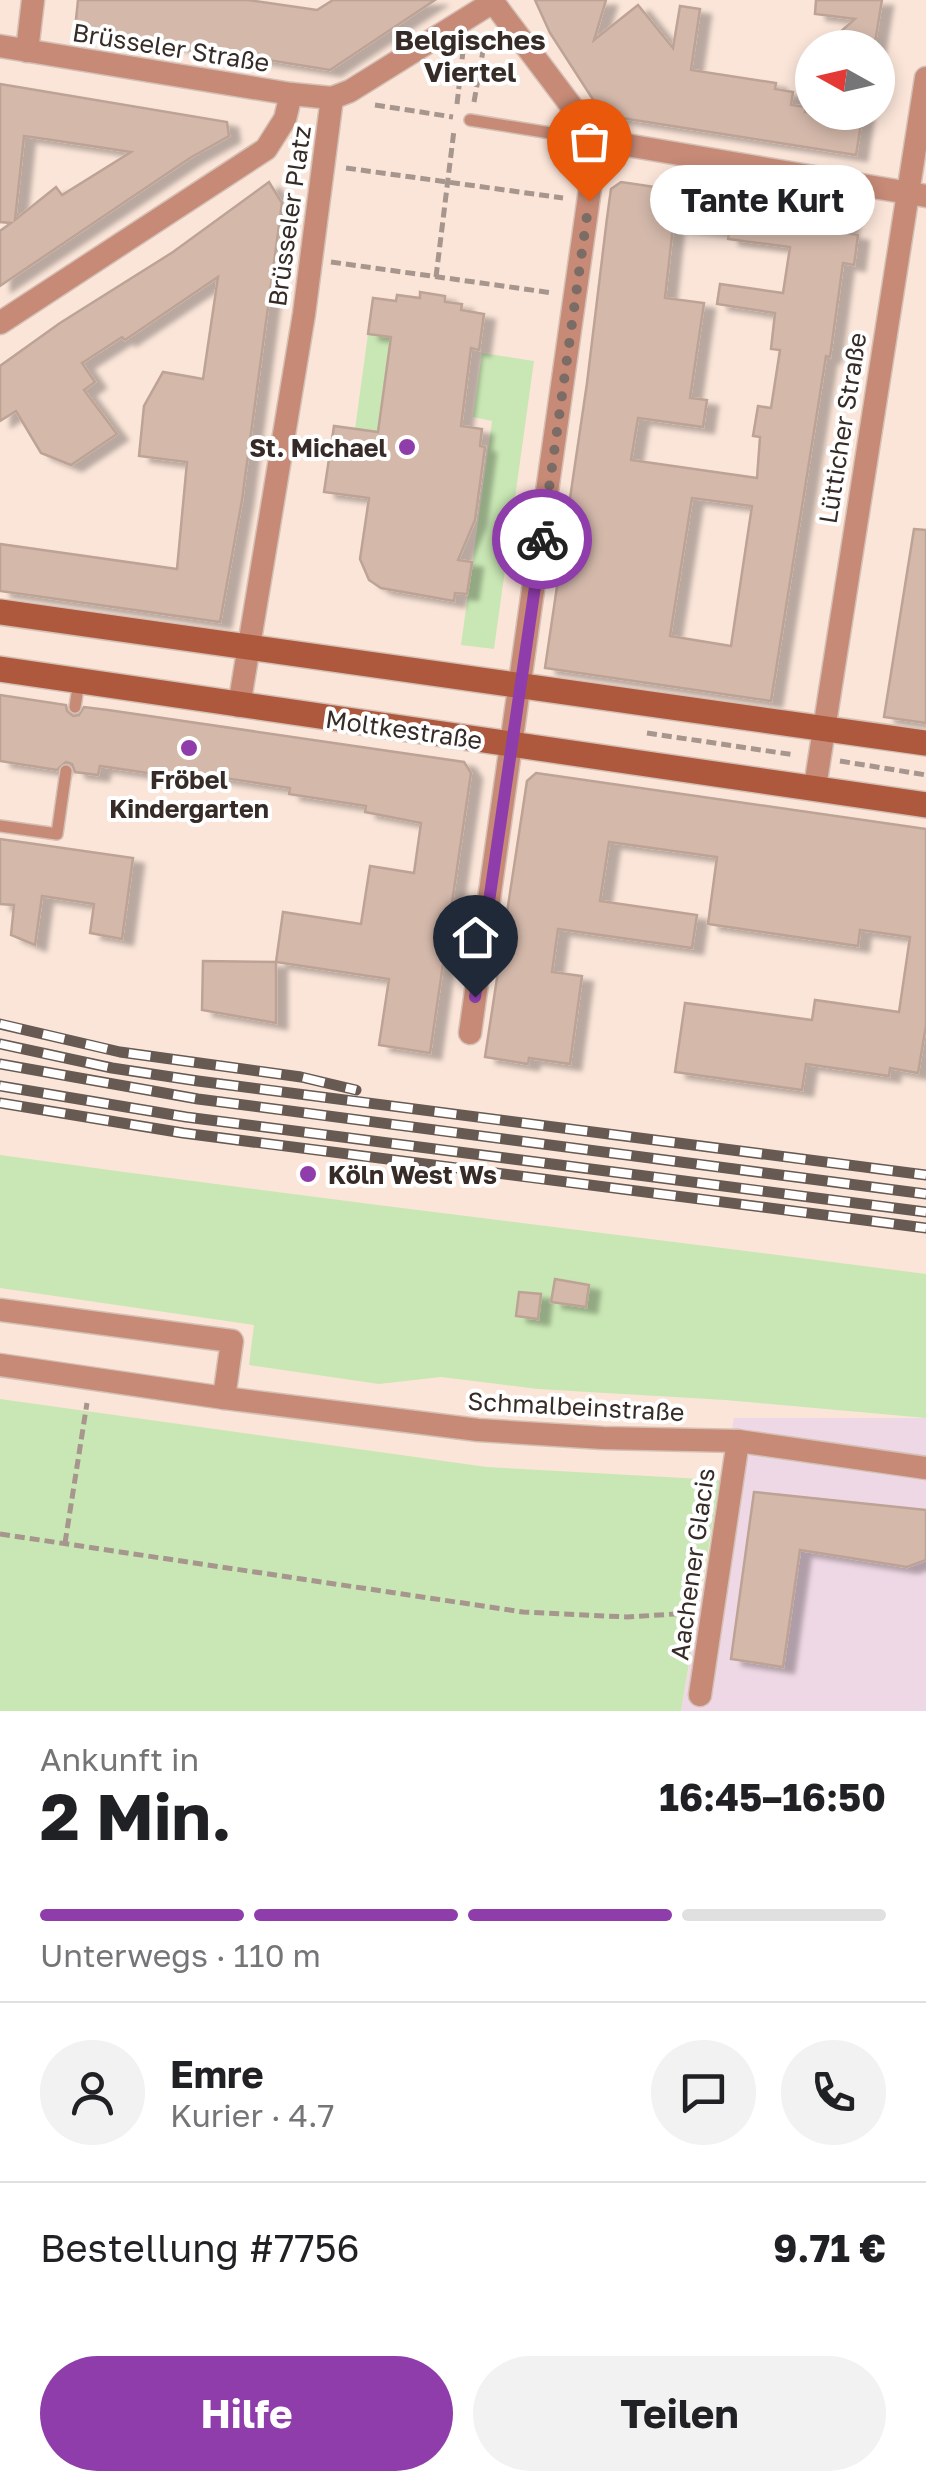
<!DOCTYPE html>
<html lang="de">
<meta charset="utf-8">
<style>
:root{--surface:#fff;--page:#f2f2f2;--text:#202124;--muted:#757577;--line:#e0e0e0;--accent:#8f3dab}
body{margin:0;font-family:"Golos Text",sans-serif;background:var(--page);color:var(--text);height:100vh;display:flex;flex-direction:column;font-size:38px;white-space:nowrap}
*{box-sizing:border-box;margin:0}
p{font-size:32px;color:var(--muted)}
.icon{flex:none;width:55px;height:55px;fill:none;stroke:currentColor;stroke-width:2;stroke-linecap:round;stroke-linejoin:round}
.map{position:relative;height:1711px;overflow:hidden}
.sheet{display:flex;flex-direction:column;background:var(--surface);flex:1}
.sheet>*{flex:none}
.needle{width:65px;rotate:278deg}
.buttons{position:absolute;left:795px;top:30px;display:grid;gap:20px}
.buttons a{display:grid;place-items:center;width:100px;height:100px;border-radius:50%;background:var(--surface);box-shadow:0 5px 15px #0003;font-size:50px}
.pin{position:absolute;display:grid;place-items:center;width:85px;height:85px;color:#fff;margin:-102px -42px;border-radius:50% 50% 50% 0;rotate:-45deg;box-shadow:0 0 10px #0007}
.pin .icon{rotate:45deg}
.courier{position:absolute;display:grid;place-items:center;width:100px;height:100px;margin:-50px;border:8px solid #8f3dab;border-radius:50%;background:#fff;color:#222;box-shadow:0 2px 12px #0007}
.bubble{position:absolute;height:70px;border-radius:35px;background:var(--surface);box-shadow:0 5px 15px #0003;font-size:32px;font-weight:700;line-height:70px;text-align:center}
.headline em{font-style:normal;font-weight:700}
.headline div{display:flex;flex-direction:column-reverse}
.headline{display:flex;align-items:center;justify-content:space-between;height:170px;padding:0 40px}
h1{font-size:65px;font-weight:700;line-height:75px}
.bar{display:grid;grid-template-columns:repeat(4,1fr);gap:15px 10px;align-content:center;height:120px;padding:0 40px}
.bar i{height:12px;border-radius:8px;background:var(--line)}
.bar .selected{background:var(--accent)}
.bar p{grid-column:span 4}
.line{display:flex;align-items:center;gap:25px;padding:0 40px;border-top:2px solid var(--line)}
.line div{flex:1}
.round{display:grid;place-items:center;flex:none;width:105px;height:105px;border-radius:52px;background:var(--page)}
.button{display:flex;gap:20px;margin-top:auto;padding:20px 40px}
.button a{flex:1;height:115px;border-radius:60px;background:var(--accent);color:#fff;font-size:40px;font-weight:700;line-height:115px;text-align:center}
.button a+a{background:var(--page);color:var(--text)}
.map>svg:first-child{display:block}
</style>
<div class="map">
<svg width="926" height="1711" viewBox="0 0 926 1711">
<defs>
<filter id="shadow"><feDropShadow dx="11" dy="6" stdDeviation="2.5" flood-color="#0004"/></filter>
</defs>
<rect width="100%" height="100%" fill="#fbe5d9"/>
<!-- commercial -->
<polygon fill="#efd8e5" points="734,1418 926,1418 926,1711 681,1711"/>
<!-- green -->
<g fill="#c9e7b4">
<polygon points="368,334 391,337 378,432 355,429"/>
<polygon points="482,353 534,361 494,649 461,645 492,421 473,417"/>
<path d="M0,1155C308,1198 617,1234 926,1274V1418L725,1400L538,1389L441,1377L379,1384L249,1365L254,1325L0,1288Z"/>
<polygon points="0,1399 487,1467 720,1480 681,1711 0,1711"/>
</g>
<!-- building -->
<g fill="#d4b9ab" stroke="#bda395" stroke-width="2.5" fill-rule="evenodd" filter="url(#shadow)">
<polygon points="78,0 248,0 317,10 333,0 435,0 330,70 75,29"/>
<polygon points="535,0 606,0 594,40 638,5 673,48 680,6 700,9 691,70 776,83 775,89 793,92 791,105 806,107 805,112 863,112 856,155 603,115 550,33"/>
<polygon points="816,0 882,0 874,48 822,48 855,19 815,14"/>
<path d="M0,84L227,122L229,136L190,158L0,286V231L11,223L0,222ZM24,136L52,140L131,152L62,195L56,187L15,220Z"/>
<polygon points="269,182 282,203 242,500 220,622 0,591 0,544 177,569 187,462 139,456 144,406 163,372 203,379 218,277 125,340 122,337 82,363 95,382 84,390 117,434 71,465 41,453 16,411 0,421 0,366 60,323 173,252"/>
<path d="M621,182L849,216L846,233L858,235L854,265L843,263L830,357L826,356L771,701L545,668L587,383L607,218L611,189ZM673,226L729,232L728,239L790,247L783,293L720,284L717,304L775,313L771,349L780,350L771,408L758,406L753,436L760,437L757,478L631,460L638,418L703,427L707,400L690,398L704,303L665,298ZM692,498L752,506L731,646L670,636Z"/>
<polygon points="420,292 445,296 445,302 462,304 461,310 484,314 479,350 471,348 461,426 482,429 480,446 485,447 475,520 458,560 472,562 467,594 455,593 454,601 381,588 369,580 360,559 369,498 324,492 334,426 378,432 391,337 368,334 373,298 396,301 397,295 420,298"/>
<polygon points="914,529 926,530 926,723 884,717"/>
<polygon points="0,695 66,705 67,711 73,716 79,715 84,707 108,710 464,762 471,773 430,1053 379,1045 389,979 276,962 283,912 361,924 370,866 414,873 421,823 365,812 366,806 289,794 290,788 231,779 203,775 202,781 100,766 98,775 75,772 72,764 66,762 57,770 0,761"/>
<polygon points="536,773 926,829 926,1025 918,1073 890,1068 889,1076 806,1064 802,1090 675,1072 685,1003 812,1020 815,1000 899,1012 910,937 860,930 858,946 708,924 717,857 609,842 600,901 697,915 692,948 558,929 552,972 582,976 570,1064 529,1058 528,1064 485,1057 527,781"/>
<polygon points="0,839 133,858 122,939 90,933 94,904 42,896 35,945 11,935 14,905 0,904"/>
<polygon points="203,961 276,962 276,1023 202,1010"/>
<polygon points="555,1279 589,1285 586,1307 551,1302"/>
<polygon points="519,1292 541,1294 538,1319 516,1316"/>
<polygon points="754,1492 926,1510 926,1560 907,1567 800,1550 783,1667 731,1659"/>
</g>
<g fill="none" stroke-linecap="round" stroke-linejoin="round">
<!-- lane casing -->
<g stroke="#d4c0b5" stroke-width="14">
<g id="lane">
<polyline points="470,120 594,140"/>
<polyline points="75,707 79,681"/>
<polyline points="0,826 57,834 66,771"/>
</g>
</g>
<!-- street casing -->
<g stroke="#d4c0b5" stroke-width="25">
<g id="street">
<polyline points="0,46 291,94 332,98 350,91 493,2"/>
<polyline points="27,51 33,0"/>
<polyline points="597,140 926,196"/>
<polyline points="0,323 266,149 285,119 291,94"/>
<polyline points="239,706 304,314 332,98"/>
<polyline points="815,787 926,78"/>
<polyline points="470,1033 597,140 493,2"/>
<polyline points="0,1310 232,1341 224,1398"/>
<polyline points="0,1365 224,1398 478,1430 603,1438 738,1441 926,1468"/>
<polyline points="700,1695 738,1441"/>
</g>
</g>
<!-- secondary casing -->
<g stroke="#d4c0b5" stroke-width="28">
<g id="secondary">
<polyline points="0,612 926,743"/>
<polyline points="0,669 926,805"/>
</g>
</g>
<!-- path -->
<g stroke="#a7968d" stroke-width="5" stroke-dasharray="10 5" stroke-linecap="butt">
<polyline points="474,102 486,34"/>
<polyline points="457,104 463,51"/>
<polyline points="375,105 453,117"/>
<polyline points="346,168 563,198"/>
<polyline points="331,262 553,293"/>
<polyline points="436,277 454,130"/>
<polyline points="647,733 795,755"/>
<polyline points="840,761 926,775"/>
<polyline points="0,1534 523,1612 627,1617 691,1613"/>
<polyline points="65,1543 87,1403"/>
</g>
<!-- lane -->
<use href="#lane" stroke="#c68a77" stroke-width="11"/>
<!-- street -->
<use href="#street" stroke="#c68a77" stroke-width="22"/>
<!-- secondary -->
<use href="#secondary" stroke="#ae593d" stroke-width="25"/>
<!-- rail casing -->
<g stroke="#675a53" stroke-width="11">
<g id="rail">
<polyline points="0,1024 120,1052 301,1077 356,1090"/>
<polyline points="0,1044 112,1068 198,1081 926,1175"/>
<polyline points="0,1064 198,1099 926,1194"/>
<polyline points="0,1086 186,1117 926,1212"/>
<polyline points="0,1103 183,1133 926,1228"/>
</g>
</g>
<!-- rail -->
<use href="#rail" stroke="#fff" stroke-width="8" stroke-dasharray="22" stroke-linecap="butt"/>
</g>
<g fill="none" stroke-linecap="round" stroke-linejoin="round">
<!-- done -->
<polyline stroke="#7b6c65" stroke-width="10" stroke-dasharray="0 18" points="542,539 589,201"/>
<!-- route -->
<polyline stroke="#8f3dab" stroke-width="12" points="475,997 542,539"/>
</g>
<!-- markers -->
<g fill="#8f3dab" stroke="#fff" stroke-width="4">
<circle cx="407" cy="447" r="10"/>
<circle cx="189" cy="748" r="10"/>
<circle cx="308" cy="1174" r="10"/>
</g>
<g text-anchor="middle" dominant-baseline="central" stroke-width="8" stroke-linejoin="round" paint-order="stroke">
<!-- street labels -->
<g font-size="25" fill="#362b26" stroke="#fff">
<text transform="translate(171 47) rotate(9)">Brüsseler Straße</text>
<text transform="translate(289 216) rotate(-82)">Brüsseler Platz</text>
<text transform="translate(842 428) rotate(-81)">Lütticher Straße</text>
<text transform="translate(404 729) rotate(8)">Moltkestraße</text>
<text transform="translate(576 1406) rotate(3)">Schmalbeinstraße</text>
<text transform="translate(692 1564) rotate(-82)">Aachener Glacis</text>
</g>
<!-- poi labels -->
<g font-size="25" font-weight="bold" fill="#362b26" stroke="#fff" text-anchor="end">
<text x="387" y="447">St. Michael</text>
<text x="189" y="779" text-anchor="middle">Fröbel<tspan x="189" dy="29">Kindergarten</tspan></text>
<text x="328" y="1174" text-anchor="start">Köln West Ws</text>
</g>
<!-- neighbourhood labels -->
<g font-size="28" font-weight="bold" fill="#362b26" stroke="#fff">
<text x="470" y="39">Belgisches<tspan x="470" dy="32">Viertel</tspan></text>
</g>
</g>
</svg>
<div class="buttons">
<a><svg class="needle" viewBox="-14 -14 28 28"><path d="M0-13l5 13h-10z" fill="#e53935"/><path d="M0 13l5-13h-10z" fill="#757577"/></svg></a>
</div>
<div class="pin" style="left:589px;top:201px;background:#ea580c"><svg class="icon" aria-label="bag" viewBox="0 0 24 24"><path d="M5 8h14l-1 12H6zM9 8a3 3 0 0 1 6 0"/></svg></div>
<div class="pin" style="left:475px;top:997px;background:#1f2937"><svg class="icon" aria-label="home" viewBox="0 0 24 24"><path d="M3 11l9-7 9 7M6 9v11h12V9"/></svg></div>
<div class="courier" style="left:542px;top:539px"><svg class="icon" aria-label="bike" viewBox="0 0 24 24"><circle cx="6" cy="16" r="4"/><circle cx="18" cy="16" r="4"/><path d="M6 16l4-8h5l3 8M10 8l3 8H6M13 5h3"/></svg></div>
<div class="bubble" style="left:650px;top:165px;width:225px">Tante Kurt</div>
</div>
<section class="sheet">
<div class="headline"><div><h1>2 Min.</h1><p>Ankunft in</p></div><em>16:45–16:50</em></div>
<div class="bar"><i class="selected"></i><i class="selected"></i><i class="selected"></i><i></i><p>Unterwegs · 110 m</p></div>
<div class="line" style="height:180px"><a class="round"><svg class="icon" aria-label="person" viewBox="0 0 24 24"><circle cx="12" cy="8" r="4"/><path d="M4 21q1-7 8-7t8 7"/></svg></a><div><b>Emre</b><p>Kurier · 4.7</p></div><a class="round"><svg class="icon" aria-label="chat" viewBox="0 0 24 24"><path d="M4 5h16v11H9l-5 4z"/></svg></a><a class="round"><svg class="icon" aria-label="phone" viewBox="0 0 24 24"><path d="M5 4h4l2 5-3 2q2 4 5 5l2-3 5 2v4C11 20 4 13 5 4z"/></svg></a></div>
<div class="line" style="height:130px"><div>Bestellung #7756</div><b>9.71 €</b></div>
<div class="button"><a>Hilfe</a><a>Teilen</a></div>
</section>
